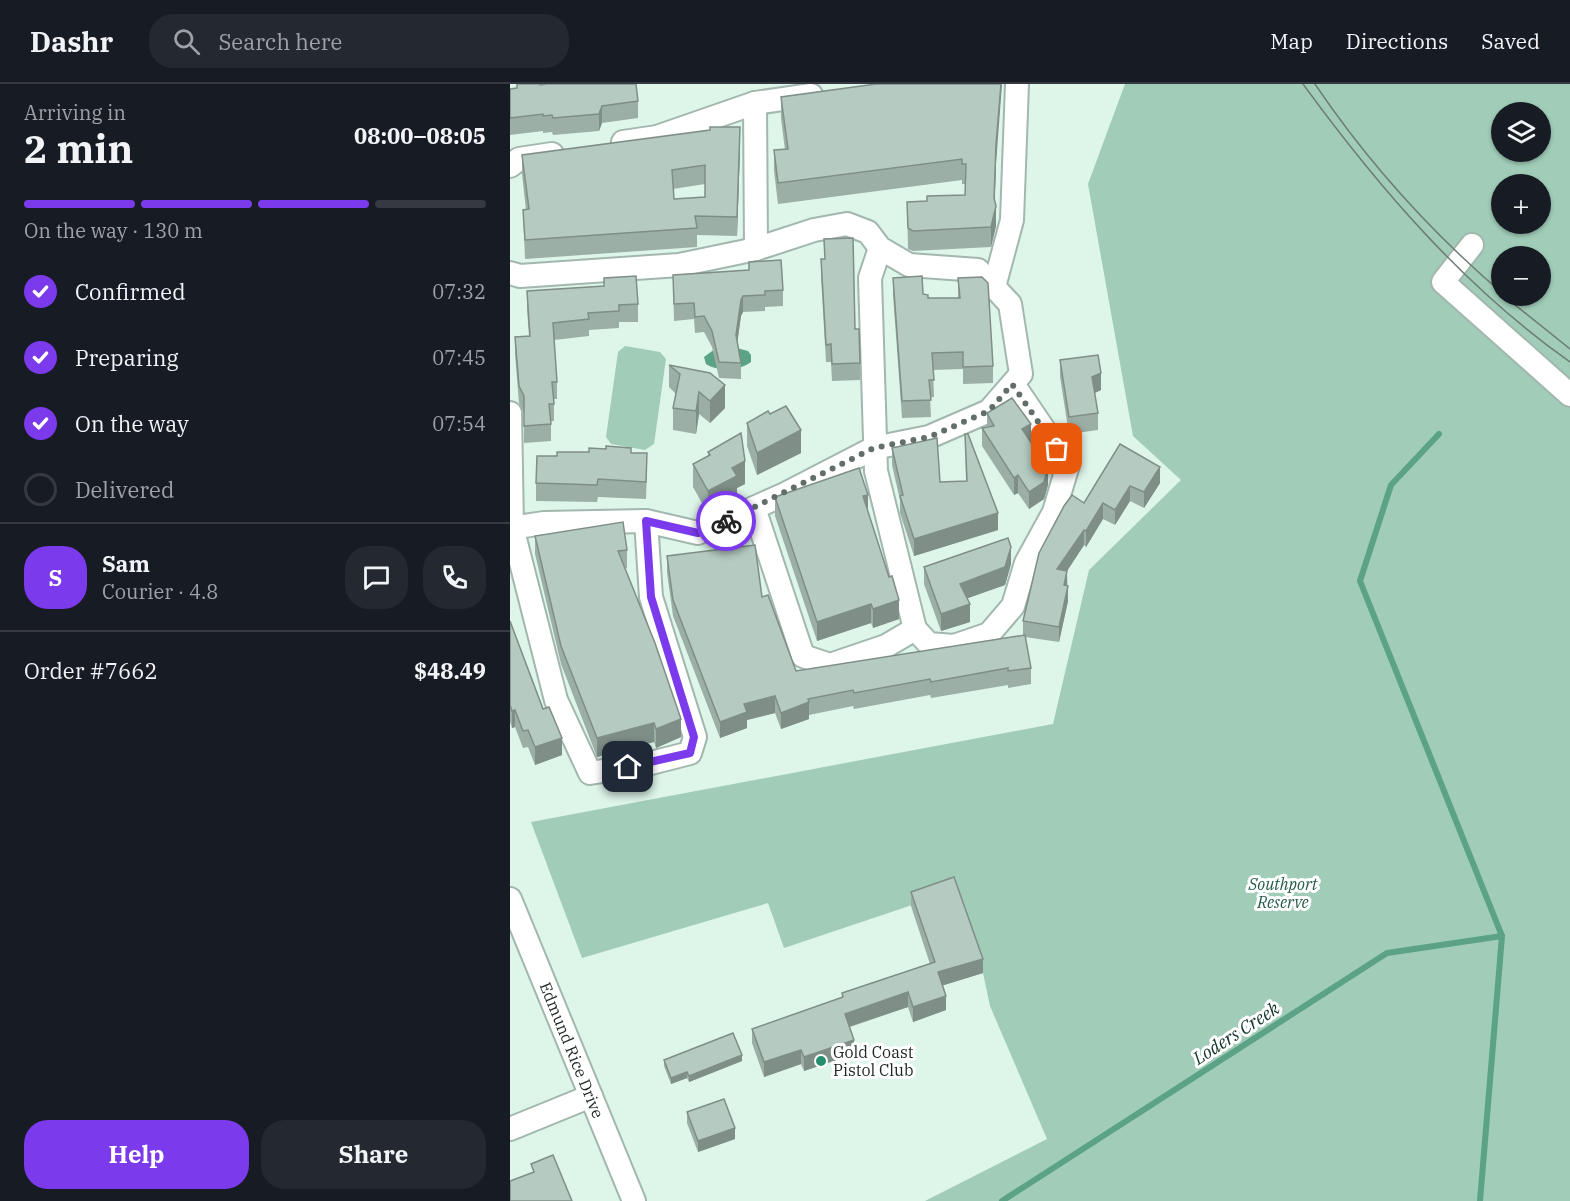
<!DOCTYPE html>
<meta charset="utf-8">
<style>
:root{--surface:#171b24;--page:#242831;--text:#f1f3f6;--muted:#9ea1a6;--line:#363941;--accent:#7c3aed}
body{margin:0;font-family:"IBM Plex Serif",serif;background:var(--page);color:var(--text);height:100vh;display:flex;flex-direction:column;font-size:22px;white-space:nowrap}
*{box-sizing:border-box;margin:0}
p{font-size:20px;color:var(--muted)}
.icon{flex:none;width:33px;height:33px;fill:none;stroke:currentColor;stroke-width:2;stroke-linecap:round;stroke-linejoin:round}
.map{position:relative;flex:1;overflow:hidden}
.details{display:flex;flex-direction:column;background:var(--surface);width:510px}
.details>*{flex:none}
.fabs{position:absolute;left:981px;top:18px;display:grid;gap:12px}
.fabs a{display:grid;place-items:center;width:60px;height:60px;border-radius:50%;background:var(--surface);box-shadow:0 2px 4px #0004;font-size:30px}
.pin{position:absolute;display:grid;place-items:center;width:51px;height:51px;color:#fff;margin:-26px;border-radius:12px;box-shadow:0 3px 9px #0006}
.courier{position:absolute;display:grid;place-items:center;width:60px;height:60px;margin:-30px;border:4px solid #7c3aed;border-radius:50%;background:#fff;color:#222;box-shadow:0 2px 8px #0007}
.head em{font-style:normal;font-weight:700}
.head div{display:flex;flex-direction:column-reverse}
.head{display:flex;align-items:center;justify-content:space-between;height:102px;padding:0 24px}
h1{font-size:39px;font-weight:700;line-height:45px}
.bar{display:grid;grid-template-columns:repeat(4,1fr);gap:9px 6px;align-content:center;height:72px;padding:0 24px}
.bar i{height:8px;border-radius:4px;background:var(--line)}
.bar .selected{background:var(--accent)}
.bar p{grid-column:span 4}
.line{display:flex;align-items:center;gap:15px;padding:0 24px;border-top:2px solid var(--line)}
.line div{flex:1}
.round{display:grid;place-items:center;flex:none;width:63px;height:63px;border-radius:24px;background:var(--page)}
ol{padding:0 24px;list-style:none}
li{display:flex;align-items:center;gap:18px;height:66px}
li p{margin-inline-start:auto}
li .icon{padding:6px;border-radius:50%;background:var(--accent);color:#fff;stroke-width:4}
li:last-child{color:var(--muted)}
li i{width:33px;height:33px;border:3px solid var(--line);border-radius:50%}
.primary-button{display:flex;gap:12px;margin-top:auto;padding:12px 24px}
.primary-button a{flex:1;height:69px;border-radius:24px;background:var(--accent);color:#fff;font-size:24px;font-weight:700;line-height:69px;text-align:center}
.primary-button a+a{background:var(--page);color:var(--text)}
header{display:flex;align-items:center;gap:36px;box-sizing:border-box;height:84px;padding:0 30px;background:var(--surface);border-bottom:2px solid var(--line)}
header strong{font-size:28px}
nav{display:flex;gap:33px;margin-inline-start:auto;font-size:21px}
.search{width:420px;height:54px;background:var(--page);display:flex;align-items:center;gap:15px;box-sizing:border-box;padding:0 21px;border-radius:24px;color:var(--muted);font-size:22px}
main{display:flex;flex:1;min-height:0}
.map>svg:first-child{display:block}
</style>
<header>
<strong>Dashr</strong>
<div class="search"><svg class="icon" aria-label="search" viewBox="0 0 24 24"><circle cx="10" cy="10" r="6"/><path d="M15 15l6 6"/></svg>Search here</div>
<nav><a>Map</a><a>Directions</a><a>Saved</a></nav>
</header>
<main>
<section class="details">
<div class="head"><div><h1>2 min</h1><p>Arriving in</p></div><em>08:00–08:05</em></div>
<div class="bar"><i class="selected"></i><i class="selected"></i><i class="selected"></i><i></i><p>On the way · 130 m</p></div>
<ol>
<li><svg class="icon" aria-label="check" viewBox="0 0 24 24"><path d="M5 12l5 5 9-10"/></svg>Confirmed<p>07:32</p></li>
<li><svg class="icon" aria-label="check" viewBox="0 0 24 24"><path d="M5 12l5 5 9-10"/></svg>Preparing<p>07:45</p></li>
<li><svg class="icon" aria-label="check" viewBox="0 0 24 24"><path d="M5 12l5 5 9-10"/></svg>On the way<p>07:54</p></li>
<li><i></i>Delivered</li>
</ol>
<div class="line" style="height:108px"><b class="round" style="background:var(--accent);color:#fff">S</b><div><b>Sam</b><p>Courier · 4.8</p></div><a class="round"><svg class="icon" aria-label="chat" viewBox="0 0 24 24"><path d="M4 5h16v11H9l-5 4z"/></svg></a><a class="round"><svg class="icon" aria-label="phone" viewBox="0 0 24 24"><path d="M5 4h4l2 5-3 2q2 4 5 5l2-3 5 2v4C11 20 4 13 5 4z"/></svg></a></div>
<div class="line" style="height:78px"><div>Order #7662</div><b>$48.49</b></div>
<div class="primary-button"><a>Help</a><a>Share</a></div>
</section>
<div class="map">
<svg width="1060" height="1117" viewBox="0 0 1060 1117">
<rect width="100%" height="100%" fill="#def5ea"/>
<!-- green -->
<g fill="#a0ccb8" fill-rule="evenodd">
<path d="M615,0H1060V1117H415L537,1055L480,922L473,889L444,807L274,864L258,819L72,874L21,738L543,640L579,486L671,396L623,352L578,100ZM992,28H1030V68H992ZM992,100H1030V140H992ZM992,172H1030V212H992Z"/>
<polygon points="115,262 150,268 156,275 144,360 135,366 101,360 96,353 108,268"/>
</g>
<!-- water -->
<path fill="#5ba286" d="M223,263L238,267L241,271V278C229,287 208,288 196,280L194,273L205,265Z"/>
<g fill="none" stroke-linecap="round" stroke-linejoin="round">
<!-- stream -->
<g stroke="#5ba286" stroke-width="6">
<polyline points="929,350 881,401 850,497 992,852 970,1117"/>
<polyline points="492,1117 877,869 992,852"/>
</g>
<!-- minor casing -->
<g stroke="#a2b7ae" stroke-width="26">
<g id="minor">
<polyline points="245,19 246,165"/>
<polyline points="113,58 147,53 245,19 301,11"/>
<polyline points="0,82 9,75 42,70"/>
<polyline points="962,161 933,198 1060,311"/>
<polyline points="0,189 10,192 169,181 246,165 304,146 337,140 358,148 370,164 399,181 468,186 500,220 511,290 479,327 419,353 364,364 275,410 188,449 136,437 34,439 0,444"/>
<polyline points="484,203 502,136 507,0"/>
<polyline points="0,329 2,443 46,616 80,689 137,680 180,669 185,653 141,513 136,437"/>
<polyline points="244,424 293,572 320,581 376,562 405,545 366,387 360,194 370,164"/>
<polyline points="405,545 419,560 444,562 479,550 503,522 516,479 544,428 558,381 503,300"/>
<polyline points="0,815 124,1117"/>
<polyline points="0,1045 81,1012"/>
</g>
</g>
<!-- minor -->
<use href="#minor" stroke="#fff" stroke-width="22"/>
<!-- tram -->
<g stroke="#6e7d76" stroke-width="1.5">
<path d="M793,0C869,104 954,203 1060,278"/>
<path d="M805,0C857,77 921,148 992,209"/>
<polyline points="994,212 1060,265"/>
</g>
</g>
<!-- wall -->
<g fill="#9cafa6" fill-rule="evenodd">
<polygon points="7,0 30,1 128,17 128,34 92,39 89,47 43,51 42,48 33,49 33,47 0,51 0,5 7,4"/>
<polygon points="271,13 486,80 485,115 486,142 481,163 403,167 398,165 397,118 417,117 455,111 455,100 452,100 452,96 268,120 264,87 264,66 275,66 271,34"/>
<path d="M230,63L227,152L187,151V163L15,175L13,126H16L12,90V71ZM195,100V113L164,115L163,105Z"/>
<polygon points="314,155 345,245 350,279 350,296 322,297 321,278 316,278 311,192 311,175 315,175"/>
<polygon points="163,191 273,206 273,222 255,223 255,227 233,228 231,232 227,259 231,279 231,295 209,294 202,263 194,248 185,249 184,235 164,237"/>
<polygon points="383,194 418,214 448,214 448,194 483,282 483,299 453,300 453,285 423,286 424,313 420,313 421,333 392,334 383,211"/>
<polygon points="17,207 128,220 128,238 109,238 109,244 79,246 79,252 44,256 47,298 47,315 44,315 44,337 41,337 41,357 14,359 14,329 9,319 5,270 5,253 19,252 17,225"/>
<polygon points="550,276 591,306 585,309 588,329 588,346 559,350 550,293"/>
<polygon points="159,281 215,324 200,339 189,330 186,350 163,346 163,324 166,310 159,303"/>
<polygon points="477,329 521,357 520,357 538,401 534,415 519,425 508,409 504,411 472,362 472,344 477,343"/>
<polygon points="260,330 291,369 247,391 237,362 237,339"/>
<polygon points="455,350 488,446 404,472 390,429 390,416 382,381 382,364 430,398 456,397"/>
<polygon points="610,360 650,399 634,424 620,417 605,441 593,435 576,463 574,461 557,487 558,517 549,558 515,553 521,584 521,600 498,604 498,601 421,614 420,611 344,625 343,622 299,631 299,635 271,645 265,629 237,636 237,644 210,654 163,532 157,489 157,472 252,513 286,587 513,551 513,537 574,419"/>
<polygon points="198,368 235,400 227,404 227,415 198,430 183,403 183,380 198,372"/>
<polygon points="121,369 137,387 136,415 88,413 87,418 26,417 26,399 47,372"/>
<polygon points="265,413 358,429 389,535 363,544 361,539 307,557 265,432"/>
<polygon points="25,452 117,466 117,484 115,485 171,653 146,664 144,658 87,673 51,580 25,470"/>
<polygon points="501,480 495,501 457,514 460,538 431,547 414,500 414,483"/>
<polygon points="0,537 33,625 52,671 25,681 18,663 13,664 5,643 2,644 0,638"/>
<polygon points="401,808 473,889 433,901 436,926 403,938 398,923 340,943 344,970 294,987 291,980 254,993 242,959 242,945 332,914 332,909 420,880 401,822"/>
<polygon points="154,976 232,977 179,998 177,994 161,1000 154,982"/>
<polygon points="177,1028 225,1055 188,1068 177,1039"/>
</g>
<!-- shaded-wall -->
<g fill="#7f8e87">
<polygon points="491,0 492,0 486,80 484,130 486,122 486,142 481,163 481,143 486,60"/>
<polygon points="92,22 92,39 89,47 89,30"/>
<polygon points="230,43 230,63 227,152 227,133"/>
<polygon points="233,212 233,228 231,232 226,268 226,251 231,216"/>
<polygon points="591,289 591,306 582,310 582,293"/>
<polygon points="215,301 215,324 200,339 200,317"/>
<polygon points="189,308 189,330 186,350 186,327"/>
<polygon points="521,340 521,357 512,362 512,345"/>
<polygon points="291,346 291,369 247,391 247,369"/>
<polygon points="235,377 235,400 227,404 227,415 198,430 198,407 222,384"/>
<polygon points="650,383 650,399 634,424 634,408"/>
<polygon points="538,384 538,401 534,415 519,425 519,408"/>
<polygon points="508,391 508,409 504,411 504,394"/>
<polygon points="620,402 620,417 605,441 605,426"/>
<polygon points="358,411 358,430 353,412"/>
<polygon points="593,419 593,435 576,463 576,447"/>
<polygon points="488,429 488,446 404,472 404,455"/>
<polygon points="574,446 574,461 557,487 557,502 547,500 547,485"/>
<polygon points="501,463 501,480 495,501 450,517 450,500"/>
<polygon points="558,502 558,517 549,558 549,543"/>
<polygon points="389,516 389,535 363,544 363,525"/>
<polygon points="361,520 361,539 307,557 307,538"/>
<polygon points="460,520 460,538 431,547 431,530"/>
<polygon points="265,612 265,629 237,636 237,644 210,654 210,638 234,620"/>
<polygon points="299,618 299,635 271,645 271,629"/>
<polygon points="5,626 5,643 2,644 2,627"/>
<polygon points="171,635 171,653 146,664 146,645"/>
<polygon points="144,639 144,658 87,673 87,654"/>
<polygon points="52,654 52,671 25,681 25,663"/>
<polygon points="473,875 473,889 428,903 428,888"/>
<polygon points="398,908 398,923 335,944 335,930"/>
<polygon points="436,912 436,926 403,938 403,923"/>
<polygon points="344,956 344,970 294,987 294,973"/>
<polygon points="291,966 291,980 254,993 254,978"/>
<polygon points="232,971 232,977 179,998 179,992"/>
<polygon points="177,988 177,994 161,1000 161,994"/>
<polygon points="225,1044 225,1055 188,1068 188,1057"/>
</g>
<!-- building -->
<g fill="#b5cbc1" stroke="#7f8e87" stroke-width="1.5" fill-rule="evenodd">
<polygon points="7,0 30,0 30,1 37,0 126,0 128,17 92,22 89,30 43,34 42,31 33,32 33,30 0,34 0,5 7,4"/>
<polygon points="366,0 491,0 486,60 484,114 486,122 481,143 403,147 398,144 397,118 417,117 417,112 455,111 456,80 452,80 452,75 268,99 264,66 278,65 271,13"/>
<path d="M200,43H230L227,133L185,132L187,144L15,156L13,126L19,125L12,71L200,46ZM195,81V113L164,115L162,86Z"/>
<polygon points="343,154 345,245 349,245 350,279 322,280 321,260 316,261 311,175 315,175 314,155"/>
<polygon points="271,176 273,206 255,207 255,211 233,212 231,216 226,251 231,279 209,278 202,247 194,232 185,233 184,219 164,220 163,191 239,186 239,178"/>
<polygon points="126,192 128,220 109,221 109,227 78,229 79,235 43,239 47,298 42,298 44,320 39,320 41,340 14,342 14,312 9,302 5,253 20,252 17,207 94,202 94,194"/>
<polygon points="412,192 413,210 418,211 418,214 450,214 448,194 472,193 478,199 483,282 453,283 453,268 422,269 424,296 419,296 421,316 392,317 383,194"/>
<polygon points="588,271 591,289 582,293 588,329 559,333 550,276"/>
<polygon points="159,281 200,289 215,301 200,317 189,308 186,327 163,324 170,290"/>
<polygon points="502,314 521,340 512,345 538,384 534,398 519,408 508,391 504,394 472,344 484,342 477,329"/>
<polygon points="276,322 291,346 247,369 237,339 258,327 260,330"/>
<polygon points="231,349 235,377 222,384 227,392 198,407 183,380 200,371 198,368"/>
<polygon points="455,350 458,350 488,429 404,455 390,412 393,411 382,364 427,354 430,398 457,397"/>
<polygon points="610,360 650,383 634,408 620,402 605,426 593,419 576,447 574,446 547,485 557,487 554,501 558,502 549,543 513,537 529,469 554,422 562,411 574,419"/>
<polygon points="96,362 121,364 121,369 137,369 136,398 88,395 87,401 26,399 27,372 47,372 47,368 79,368 79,364 96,365"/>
<polygon points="349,384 358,411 353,412 379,493 382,492 389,516 363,525 361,520 307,538 265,413"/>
<polygon points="113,438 117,466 108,467 145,559 171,635 146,645 144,639 87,654 51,562 25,452"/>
<polygon points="498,454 501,463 495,483 450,500 460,520 431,530 414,483"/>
<polygon points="245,461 252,513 258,511 286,587 515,551 521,584 498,587 498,584 421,598 420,595 344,609 343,606 298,615 299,618 271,629 265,612 234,620 237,628 210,638 163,516 157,472"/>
<polygon points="0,537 33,625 39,623 52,654 25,663 18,646 13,647 5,626 2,627 0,621"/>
<polygon points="444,793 473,875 428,888 436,912 403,923 398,908 335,930 344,956 294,973 291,966 254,978 242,945 333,913 332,909 425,878 401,808"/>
<polygon points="223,949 232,971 179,992 177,988 161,994 154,976"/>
<polygon points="214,1015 225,1044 188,1057 177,1028"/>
<polygon points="43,1071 62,1117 0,1117 0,1097 24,1088 21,1080"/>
</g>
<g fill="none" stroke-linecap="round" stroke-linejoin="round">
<!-- done -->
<polyline stroke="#616e69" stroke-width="6" stroke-dasharray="0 10.8" points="216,437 364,364 419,353 479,327 502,300 547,365"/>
<!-- route -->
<polyline stroke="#7c3aed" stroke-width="8" points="118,683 180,669 184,653 141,513 136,437 188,449 216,437"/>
</g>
<!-- markers -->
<circle fill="#268f6d" stroke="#fff" stroke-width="2" cx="311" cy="977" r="6"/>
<g text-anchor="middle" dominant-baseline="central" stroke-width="6" stroke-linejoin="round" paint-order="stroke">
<!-- park labels -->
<g font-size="16" font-style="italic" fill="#245c47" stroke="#fff">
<text x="773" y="800">Southport<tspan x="773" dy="18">Reserve</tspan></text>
</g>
<!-- street labels -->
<g font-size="16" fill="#1e2623" stroke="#fff">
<text transform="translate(62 966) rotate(68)">Edmund Rice Drive</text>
</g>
<!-- poi labels -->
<g font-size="16" fill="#1e2623" stroke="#fff" text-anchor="start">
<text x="323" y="968">Gold Coast<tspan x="323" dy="18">Pistol Club</tspan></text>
</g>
<!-- water labels -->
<g font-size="18" font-style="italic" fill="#123427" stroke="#fff">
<text transform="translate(726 949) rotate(-33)">Loders Creek</text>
</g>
</g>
</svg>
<div class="fabs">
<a><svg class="icon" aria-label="layers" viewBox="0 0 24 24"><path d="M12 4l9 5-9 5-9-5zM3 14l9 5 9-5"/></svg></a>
<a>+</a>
<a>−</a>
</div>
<div class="pin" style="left:547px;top:365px;background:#ea580c"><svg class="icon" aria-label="bag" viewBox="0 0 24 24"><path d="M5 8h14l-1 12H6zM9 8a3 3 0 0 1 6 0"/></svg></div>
<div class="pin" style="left:118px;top:683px;background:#1f2937"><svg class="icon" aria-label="home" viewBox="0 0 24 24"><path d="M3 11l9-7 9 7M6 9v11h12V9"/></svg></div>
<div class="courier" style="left:216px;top:437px"><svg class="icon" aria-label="bike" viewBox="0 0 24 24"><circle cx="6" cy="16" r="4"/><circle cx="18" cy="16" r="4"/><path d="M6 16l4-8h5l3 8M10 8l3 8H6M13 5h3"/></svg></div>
</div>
</main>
